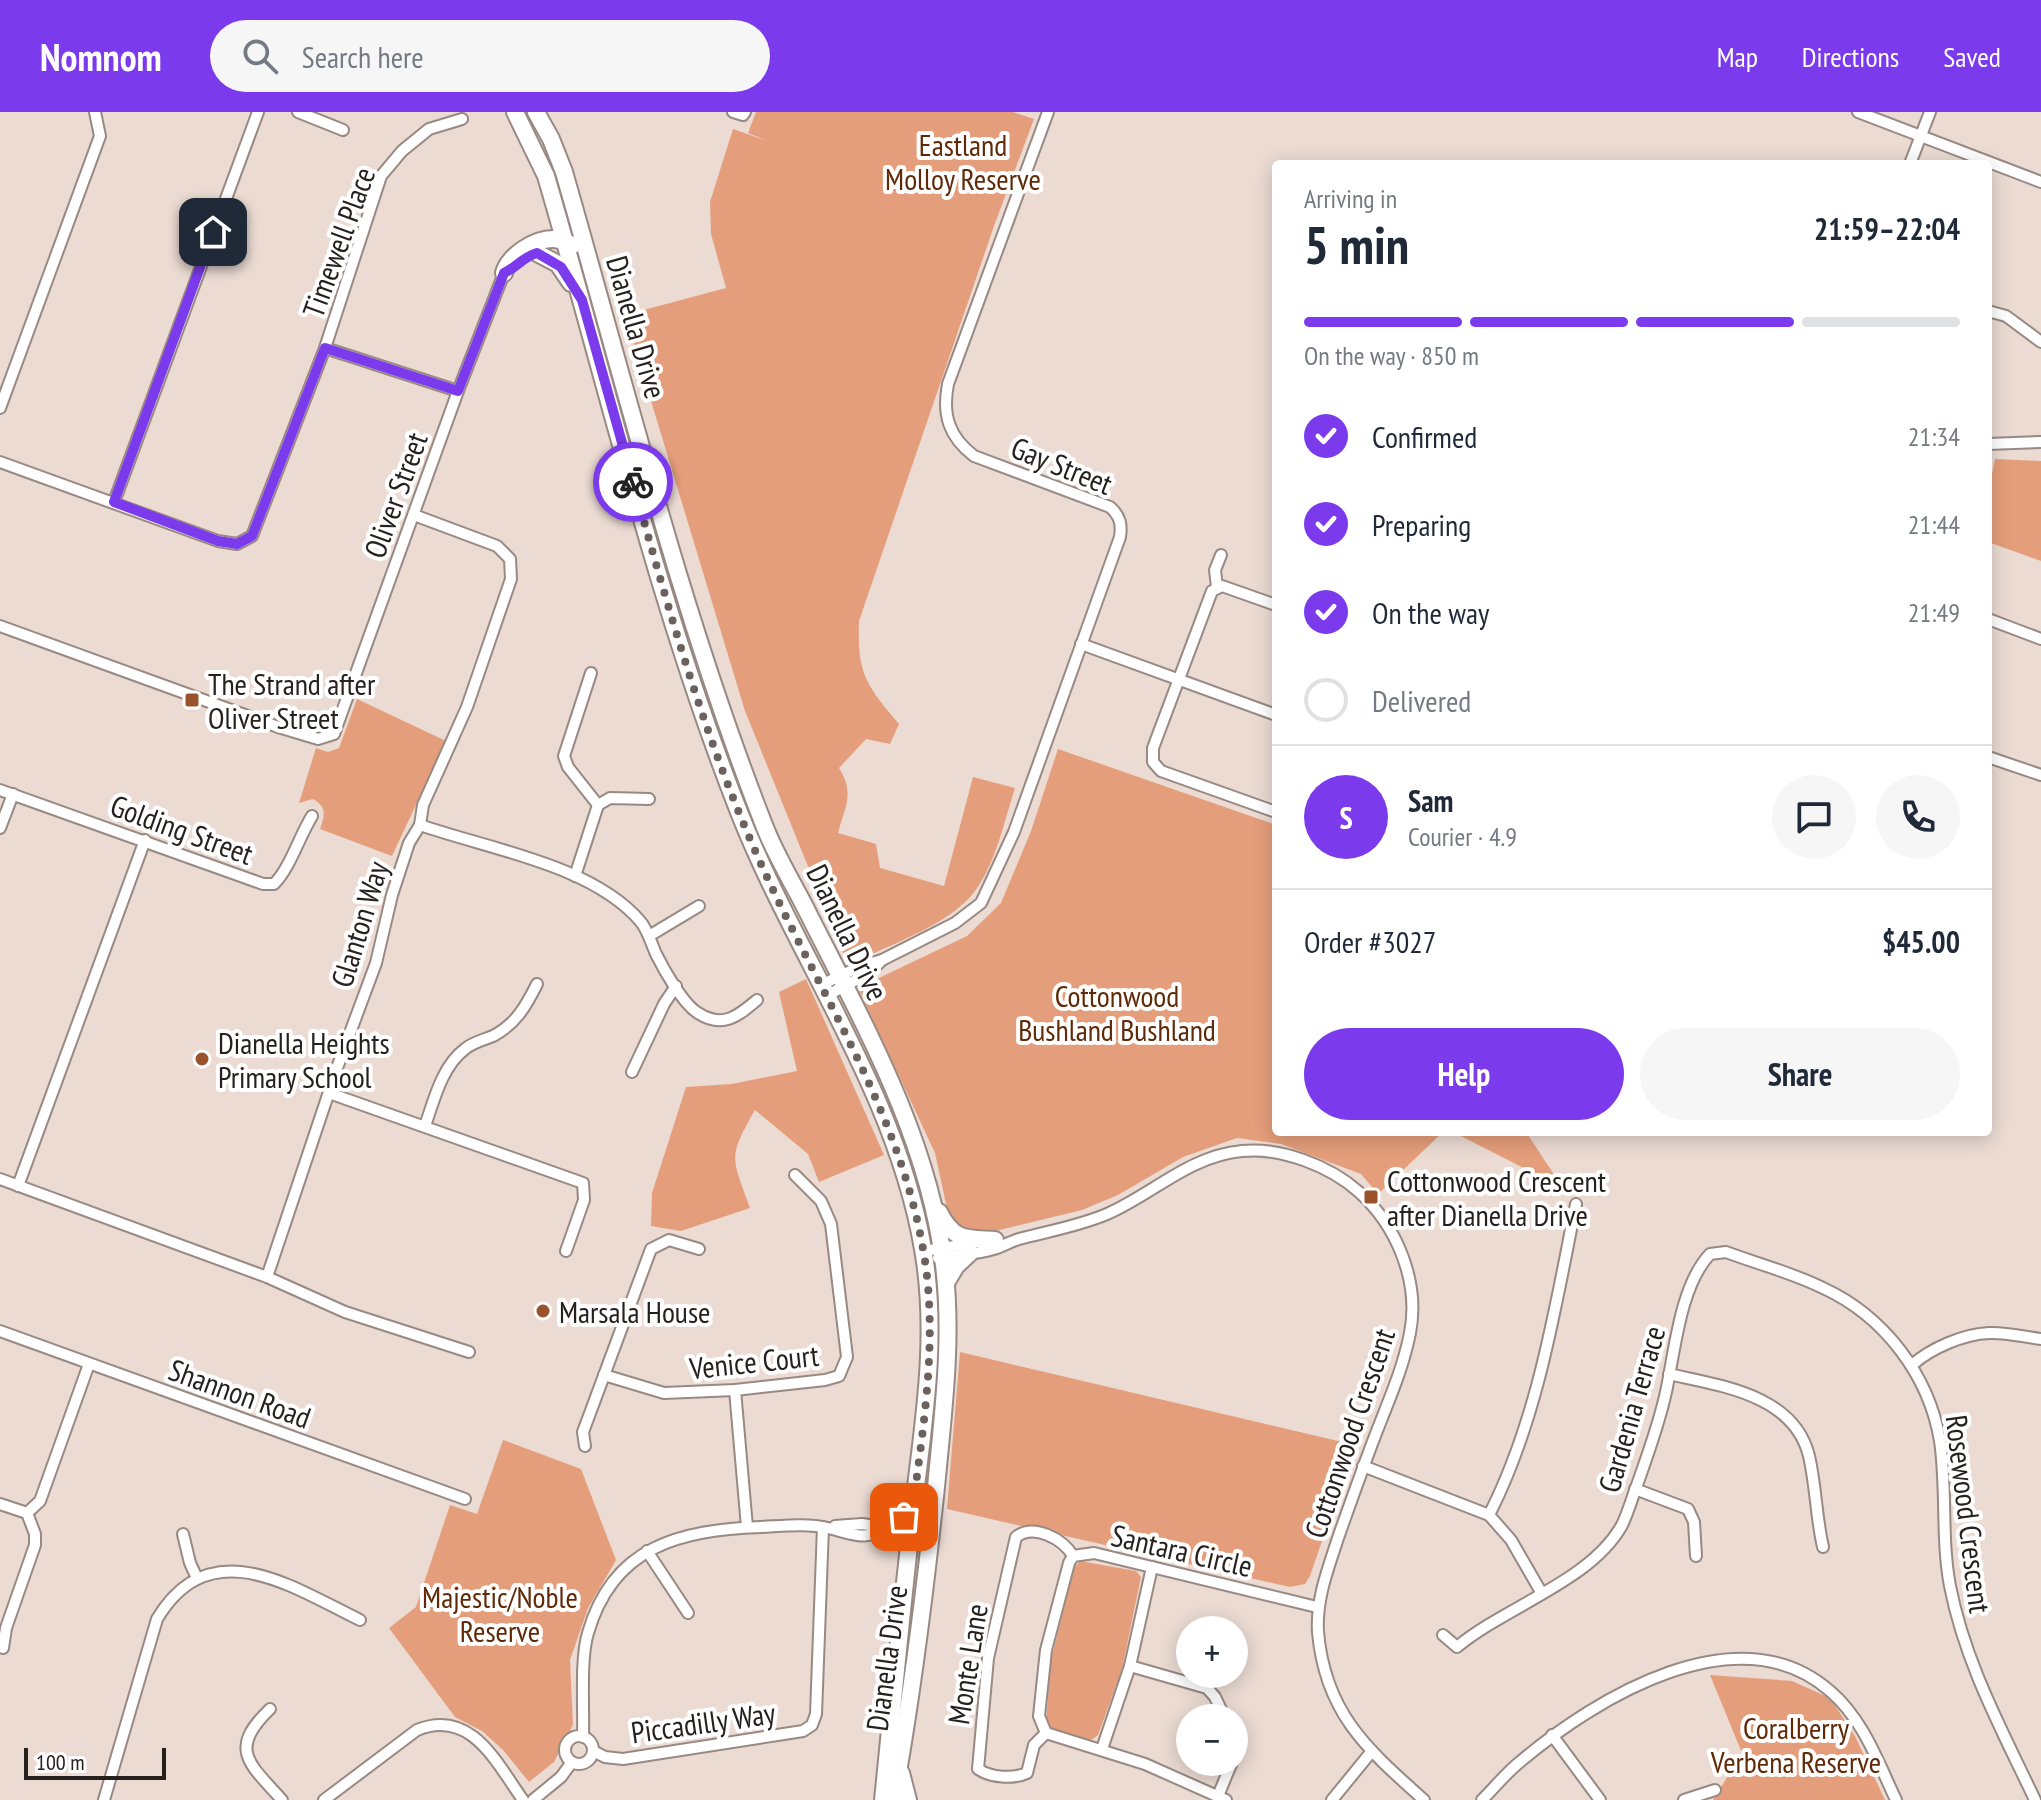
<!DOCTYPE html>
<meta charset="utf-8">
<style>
:root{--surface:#fff;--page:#f6f6f7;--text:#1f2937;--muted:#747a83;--line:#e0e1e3;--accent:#7c3aed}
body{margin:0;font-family:"PT Sans Narrow",sans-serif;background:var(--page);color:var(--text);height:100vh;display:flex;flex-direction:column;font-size:30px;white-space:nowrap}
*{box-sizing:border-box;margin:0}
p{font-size:26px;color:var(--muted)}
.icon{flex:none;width:44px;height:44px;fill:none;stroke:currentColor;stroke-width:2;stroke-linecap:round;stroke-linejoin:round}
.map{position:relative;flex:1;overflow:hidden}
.drawer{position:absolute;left:1272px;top:48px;width:720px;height:976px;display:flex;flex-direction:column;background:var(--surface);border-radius:8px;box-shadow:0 4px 20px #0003}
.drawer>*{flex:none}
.buttons{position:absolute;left:1176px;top:1504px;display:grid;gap:16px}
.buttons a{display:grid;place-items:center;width:72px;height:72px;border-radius:50%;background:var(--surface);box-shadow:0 4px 20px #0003;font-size:40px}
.scale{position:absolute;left:24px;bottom:20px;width:142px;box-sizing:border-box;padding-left:8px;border:4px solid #27211e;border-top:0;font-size:22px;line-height:28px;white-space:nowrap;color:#27211e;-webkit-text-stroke:6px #fff;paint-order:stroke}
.pin{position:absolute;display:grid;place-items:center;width:68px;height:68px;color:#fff;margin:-34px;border-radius:16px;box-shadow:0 4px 12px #0006}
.courier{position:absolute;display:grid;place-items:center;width:80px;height:80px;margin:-40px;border:6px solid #7c3aed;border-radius:50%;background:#fff;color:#222;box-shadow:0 2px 10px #0007}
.head em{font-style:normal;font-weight:800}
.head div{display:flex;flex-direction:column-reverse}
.head{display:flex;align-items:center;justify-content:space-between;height:136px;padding:0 32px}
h1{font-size:52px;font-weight:800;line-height:60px}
.bar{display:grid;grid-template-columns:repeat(4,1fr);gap:12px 8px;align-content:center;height:96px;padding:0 32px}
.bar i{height:10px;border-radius:6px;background:var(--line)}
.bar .current{background:var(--accent)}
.bar p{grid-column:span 4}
.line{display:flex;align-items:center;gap:20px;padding:0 32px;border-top:2px solid var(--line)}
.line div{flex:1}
.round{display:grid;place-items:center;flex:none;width:84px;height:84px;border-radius:42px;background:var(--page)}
ol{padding:0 32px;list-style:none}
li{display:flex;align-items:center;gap:24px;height:88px}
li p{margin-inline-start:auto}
li .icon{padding:8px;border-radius:50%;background:var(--accent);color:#fff;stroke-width:4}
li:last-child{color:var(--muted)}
li i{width:44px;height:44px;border:4px solid var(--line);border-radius:50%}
.action{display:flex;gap:16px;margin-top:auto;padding:16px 32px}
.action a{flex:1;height:92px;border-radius:48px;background:var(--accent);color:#fff;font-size:32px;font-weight:800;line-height:92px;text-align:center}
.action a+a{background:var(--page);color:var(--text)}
header{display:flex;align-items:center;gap:48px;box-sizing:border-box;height:112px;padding:0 40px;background:var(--accent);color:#fff}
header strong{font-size:38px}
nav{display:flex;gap:44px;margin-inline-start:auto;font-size:28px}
.search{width:560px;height:72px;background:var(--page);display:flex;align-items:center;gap:20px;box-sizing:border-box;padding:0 28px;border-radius:44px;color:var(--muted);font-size:30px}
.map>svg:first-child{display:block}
</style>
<header>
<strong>Nomnom</strong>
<div class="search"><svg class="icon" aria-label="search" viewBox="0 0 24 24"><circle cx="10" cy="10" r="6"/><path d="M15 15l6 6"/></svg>Search here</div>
<nav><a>Map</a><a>Directions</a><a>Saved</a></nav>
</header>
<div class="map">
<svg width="2041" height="1688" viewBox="0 0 2041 1688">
<rect width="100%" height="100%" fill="#ebdbd3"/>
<!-- green -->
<g fill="#e59e7b">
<path d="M756,0H1013L1034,7L994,114L859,509C857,562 866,573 899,612L890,632L866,627L839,656C855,681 845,695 838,721L876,732L880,756L944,774L973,665L1015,676C1004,710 996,750 975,779C949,814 886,834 848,853L745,599L625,203L726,176L711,122L710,90L733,17L765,28L748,21Z"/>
<polygon points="1995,347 2041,349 2041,449 1988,430 1988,382"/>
<path d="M357,587L446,629L392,744L320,717C325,703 327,695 313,687L299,691L316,636L328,640L339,636Z"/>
<polygon points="1058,637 1276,713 1276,1020 1443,1020 1378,1082 1361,1062 1281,1032 1237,1026 1183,1045 1118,1083 1082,1098 954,1129 935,1041 858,876 967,824 1001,791 1031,719"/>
<path d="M806,867L884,1043L819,1070L808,1042L755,998C727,1047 732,1045 750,1096L681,1119L651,1114L652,1081L686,975L732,972L797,959L779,880Z"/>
<polygon points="1453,1020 1526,1020 1563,1076"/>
<polygon points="960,1240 1355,1333 1310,1464 1305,1472 1290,1475 947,1397"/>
<polygon points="503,1328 581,1357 616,1448 588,1496 570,1548 573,1613 554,1650 529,1670 503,1638 482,1619 455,1605 389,1516 416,1495 450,1393 477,1402"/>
<polygon points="1080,1449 1136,1459 1141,1465 1122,1557 1098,1623 1091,1628 1051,1618 1046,1610 1051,1548 1074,1456"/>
<polygon points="1710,1563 1792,1569 1830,1586 1855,1624 1885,1688 1713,1688 1742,1641"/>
</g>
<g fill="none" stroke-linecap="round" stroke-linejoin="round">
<!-- minor casing -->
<g stroke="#988982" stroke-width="14">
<g id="minor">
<polyline points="298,0 343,18"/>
<polyline points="733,0 743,3 745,0"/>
<polyline points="1858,0 2041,70"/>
<polyline points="1910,52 1930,0"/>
<polyline points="1988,199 2006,204 2041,230"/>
<polyline points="325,236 458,279"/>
<polyline points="0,296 100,24 95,0"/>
<polyline points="1988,332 2041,330"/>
<polyline points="0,350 218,429 237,432 252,424 325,236 381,64 402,39 429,17 462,7"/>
<polyline points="114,390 258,0"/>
<polyline points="1217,475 1215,458 1221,443"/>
<polyline points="1276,493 1222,474 1212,479 1153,636 1153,650 1161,659 1276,700"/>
<polyline points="1988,507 2041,527"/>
<polyline points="0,514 278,615 318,627 334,622 458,279 504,161"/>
<polyline points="1081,532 1276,603"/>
<polyline points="591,561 564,644 568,655 598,693"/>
<polyline points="1988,645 2041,663"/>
<path d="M0,678L263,772H274C290,756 299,725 312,704"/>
<polyline points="598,693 610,686 649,687"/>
<path d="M420,713C489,737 592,753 640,809C648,818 651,831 656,842C664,858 683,892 698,901C723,917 738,904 757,888"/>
<polyline points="0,716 13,682"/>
<polyline points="575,764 598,693"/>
<polyline points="649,824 699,794"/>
<path d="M821,873L859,855L882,848L955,811L981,791L1014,720L1120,425C1122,412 1120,404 1110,395L974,344C949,325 942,303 948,272L1048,0"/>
<polyline points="826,884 869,861 880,850"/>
<polyline points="632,960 664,892 676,874"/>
<polyline points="329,981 583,1071 584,1088 566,1139"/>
<path d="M425,1014C434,988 442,954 465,937C473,930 484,928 493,924C516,912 526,894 537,872"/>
<polyline points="0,1067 267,1165 345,1200 469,1240"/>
<polyline points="18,1074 145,728"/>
<polyline points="924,1139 973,1131"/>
<path d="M938,1146C957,1143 979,1142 997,1136C1005,1133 1012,1129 1019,1127C1049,1119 1079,1114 1107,1102C1153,1082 1189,1044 1242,1039C1281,1035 1330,1054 1359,1080C1397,1114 1420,1170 1410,1221C1403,1257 1388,1290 1375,1324C1362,1358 1350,1392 1338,1426C1328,1457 1316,1487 1318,1520C1325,1601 1367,1637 1424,1688"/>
<polyline points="267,1165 337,956 376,851 392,783 409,731 420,713 423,693 467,595 511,467 510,447 497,434 414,403"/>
<polyline points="0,1219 465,1387"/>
<path d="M1912,1253C1931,1236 1964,1222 1989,1221C2006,1220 2024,1225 2041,1227"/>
<path d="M1669,1262C1722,1274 1794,1283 1809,1344C1816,1374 1816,1405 1823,1435"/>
<polyline points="604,1263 664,1281 735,1278 825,1268 839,1264 847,1245 831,1112 821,1089 795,1063"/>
<polyline points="735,1278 747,1415"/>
<polyline points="585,1334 583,1320 651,1137 669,1128 699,1137"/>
<polyline points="1363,1354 1489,1403 1511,1428 1541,1480"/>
<polyline points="1635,1377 1688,1397 1694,1410 1696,1444"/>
<polyline points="0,1392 27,1401"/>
<polyline points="27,1401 40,1389 89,1252"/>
<path d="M1489,1403C1538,1307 1555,1196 1576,1092"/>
<polyline points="835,1414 862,1412 890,1416"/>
<polyline points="183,1422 190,1451 197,1466"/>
<polyline points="647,1439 688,1501"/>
<path d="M1443,1523L1457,1535C1506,1494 1591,1469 1622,1413C1628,1401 1632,1386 1637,1373C1648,1342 1659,1312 1666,1280C1675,1238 1680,1174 1710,1142L1726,1140C1758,1152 1793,1161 1823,1176C1884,1204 1929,1263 1940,1329C1947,1377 1941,1427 1950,1474C1965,1551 2002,1618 2035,1688"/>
<polyline points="3,1536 6,1516 35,1433 35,1422 27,1401"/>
<polyline points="1130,1554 1207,1576 1215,1585 1225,1606"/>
<path d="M270,1597C227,1638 250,1652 282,1688"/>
<path d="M1046,1621L1034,1633L1027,1661C1013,1667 991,1666 978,1657L988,1546L1016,1425C1034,1411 1063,1427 1073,1444"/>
<polyline points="1552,1623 1600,1688"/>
<circle cx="579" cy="1638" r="14"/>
<path d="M583,1625C584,1596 580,1547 588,1521C613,1434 680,1418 761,1415C782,1414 807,1411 828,1416C837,1418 848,1422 857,1423C864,1425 869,1422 875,1422C893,1421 912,1424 930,1426"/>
<polyline points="1234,1626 1234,1645"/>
<polyline points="1102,1637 1130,1554 1152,1455"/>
<polyline points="593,1639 605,1645 623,1647 803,1619 812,1613 816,1602 823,1415"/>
<polyline points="1218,1684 1232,1650"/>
<path d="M104,1688L157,1507C210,1418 292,1475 360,1508"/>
<path d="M324,1688L417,1618C471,1596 496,1650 523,1688"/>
<polyline points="533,1688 561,1665 572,1650"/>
<polyline points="1226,1688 1145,1652 1046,1621 1039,1604 1046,1538 1069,1451 1073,1444 1094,1441 1317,1495"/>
<polyline points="1332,1688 1372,1639"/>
<path d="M1482,1688C1495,1675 1507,1660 1521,1649C1596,1586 1738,1499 1830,1579C1863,1607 1878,1650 1896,1688"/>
<polyline points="1684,1688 1715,1678"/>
</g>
</g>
<!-- primary casing -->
<g stroke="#988982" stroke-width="20">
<g id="primary">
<path d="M515,0L546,64C608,276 658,494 739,700C797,847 896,979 923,1137C940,1233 920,1330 910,1425C900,1513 892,1600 883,1688"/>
<path d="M536,0L551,27L564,60C627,279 681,501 764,713C776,745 795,774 810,805C866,916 929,1028 944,1153C953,1227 943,1301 936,1375C925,1479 912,1585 893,1688"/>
<polyline points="537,141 558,152 571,171"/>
<path d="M504,161C509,143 535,127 553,127C560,127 567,131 573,133"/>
<path d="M939,1100C953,1128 965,1127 995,1128"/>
<polyline points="946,1171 956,1154 970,1141"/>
<polyline points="886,1415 912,1402"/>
<polyline points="901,1661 908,1688"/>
</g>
</g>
<!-- minor -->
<use href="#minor" stroke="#fff" stroke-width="10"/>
<!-- primary -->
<use href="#primary" stroke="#fff" stroke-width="16"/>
</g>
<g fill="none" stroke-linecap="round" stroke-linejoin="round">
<!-- done -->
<path stroke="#6c625d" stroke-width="8" stroke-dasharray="0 14.4" d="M633,370C668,496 704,624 757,743C815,875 898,994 923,1137C939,1225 923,1315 912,1402L904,1405"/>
<!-- route -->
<path stroke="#7c3aed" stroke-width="10" d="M213,120L114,390L218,429L237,432L252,424L325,236L458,279L504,161C517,155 523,145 537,141L561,155L582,188L633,370"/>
</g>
<!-- markers -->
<g fill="#99522b" stroke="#fff" stroke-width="3">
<rect x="184" y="580" width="16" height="16" rx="4"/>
<circle cx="202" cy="947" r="8"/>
<rect x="1363" y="1077" width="16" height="16" rx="4"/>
<circle cx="543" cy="1199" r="8"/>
</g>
<g text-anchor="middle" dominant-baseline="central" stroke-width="8" stroke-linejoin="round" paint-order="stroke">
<!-- park labels -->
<g font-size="30" fill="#602907" stroke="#fff">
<text x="963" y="32">Eastland<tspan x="963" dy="34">Molloy Reserve</tspan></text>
<text x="1117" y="883">Cottonwood<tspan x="1117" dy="34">Bushland Bushland</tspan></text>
<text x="500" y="1484">Majestic/Noble<tspan x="500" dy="34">Reserve</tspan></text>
<text x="1796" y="1615">Coralberry<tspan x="1796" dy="34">Verbena Reserve</tspan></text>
</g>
<!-- street labels -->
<g font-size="30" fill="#27211e" stroke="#fff">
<text transform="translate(338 130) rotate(-70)">Timewell Place</text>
<text transform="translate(637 215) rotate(74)">Dianella Drive</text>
<text transform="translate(1062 353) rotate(22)">Gay Street</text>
<text transform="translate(395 383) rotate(-70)">Oliver Street</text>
<text transform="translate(182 717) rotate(20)">Golding Street</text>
<text transform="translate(359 812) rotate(-73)">Glanton Way</text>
<text transform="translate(848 820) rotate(64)">Dianella Drive</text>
<text transform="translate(754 1249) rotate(-6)">Venice Court</text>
<text transform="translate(240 1281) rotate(20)">Shannon Road</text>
<text transform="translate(1631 1297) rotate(-74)">Gardenia Terrace</text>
<text transform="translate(1349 1321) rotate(-71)">Cottonwood Crescent</text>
<text transform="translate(1969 1402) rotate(83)">Rosewood Crescent</text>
<text transform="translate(1182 1438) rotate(13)">Santara Circle</text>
<text transform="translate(886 1546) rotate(-82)">Dianella Drive</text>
<text transform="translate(967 1552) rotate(-81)">Monte Lane</text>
<text transform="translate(703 1610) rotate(-8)">Piccadilly Way</text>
</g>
<!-- poi labels -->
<g font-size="30" fill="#27211e" stroke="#fff" text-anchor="start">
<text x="208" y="571">The Strand after<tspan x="208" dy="34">Oliver Street</tspan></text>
<text x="218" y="930">Dianella Heights<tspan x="218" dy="34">Primary School</tspan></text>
<text x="1387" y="1068">Cottonwood Crescent<tspan x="1387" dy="34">after Dianella Drive</tspan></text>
<text x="559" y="1199">Marsala House</text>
</g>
</g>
</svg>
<div class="buttons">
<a>+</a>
<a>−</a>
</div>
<div class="scale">100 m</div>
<div class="pin" style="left:904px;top:1405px;background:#ea580c"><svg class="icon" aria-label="bag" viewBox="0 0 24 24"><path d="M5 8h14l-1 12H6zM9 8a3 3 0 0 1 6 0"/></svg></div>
<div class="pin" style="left:213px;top:120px;background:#1f2937"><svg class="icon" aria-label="home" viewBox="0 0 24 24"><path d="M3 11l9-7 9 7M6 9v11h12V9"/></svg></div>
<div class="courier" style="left:633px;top:370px"><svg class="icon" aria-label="bike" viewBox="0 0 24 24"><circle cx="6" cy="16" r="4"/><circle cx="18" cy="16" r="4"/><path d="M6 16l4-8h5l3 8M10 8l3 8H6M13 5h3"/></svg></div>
<section class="drawer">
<div class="head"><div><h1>5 min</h1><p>Arriving in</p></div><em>21:59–22:04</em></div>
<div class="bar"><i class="current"></i><i class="current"></i><i class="current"></i><i></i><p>On the way · 850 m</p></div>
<ol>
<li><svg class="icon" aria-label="check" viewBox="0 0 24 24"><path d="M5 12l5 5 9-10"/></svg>Confirmed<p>21:34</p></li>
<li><svg class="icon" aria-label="check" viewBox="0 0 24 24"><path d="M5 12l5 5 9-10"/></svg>Preparing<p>21:44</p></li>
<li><svg class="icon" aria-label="check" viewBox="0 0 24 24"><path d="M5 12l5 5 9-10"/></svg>On the way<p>21:49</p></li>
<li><i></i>Delivered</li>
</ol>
<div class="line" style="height:144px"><b class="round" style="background:var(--accent);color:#fff">S</b><div><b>Sam</b><p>Courier · 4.9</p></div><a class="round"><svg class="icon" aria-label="chat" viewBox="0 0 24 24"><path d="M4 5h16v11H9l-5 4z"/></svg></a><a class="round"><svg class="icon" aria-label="phone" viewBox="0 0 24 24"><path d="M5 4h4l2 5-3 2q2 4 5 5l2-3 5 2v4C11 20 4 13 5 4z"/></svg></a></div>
<div class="line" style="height:104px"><div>Order #3027</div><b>$45.00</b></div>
<div class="action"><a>Help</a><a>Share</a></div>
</section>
</div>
